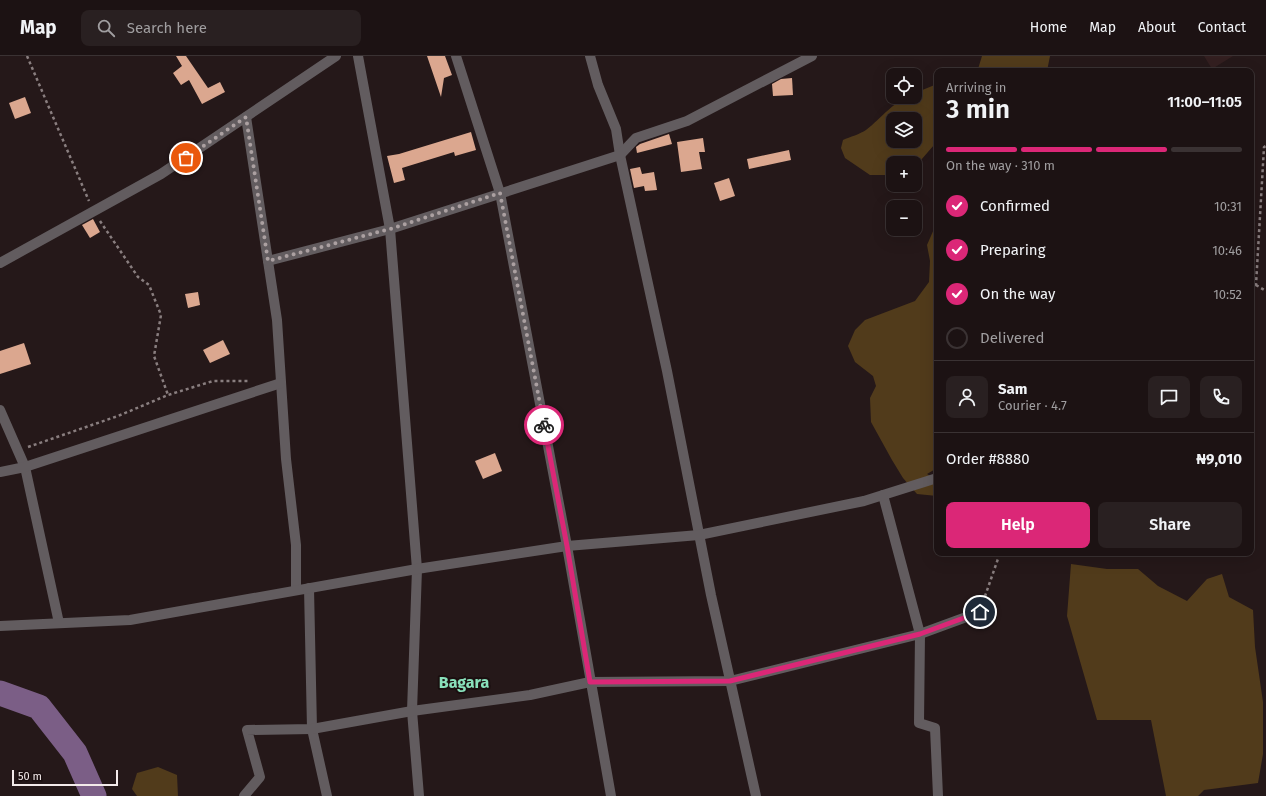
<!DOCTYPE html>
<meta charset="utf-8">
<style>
:root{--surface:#1c1213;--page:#292021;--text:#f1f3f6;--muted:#a09ea0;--line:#3a3233;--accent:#db2777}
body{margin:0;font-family:"Fira Sans",sans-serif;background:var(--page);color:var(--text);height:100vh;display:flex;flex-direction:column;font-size:15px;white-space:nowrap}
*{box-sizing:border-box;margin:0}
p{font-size:13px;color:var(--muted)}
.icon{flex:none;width:22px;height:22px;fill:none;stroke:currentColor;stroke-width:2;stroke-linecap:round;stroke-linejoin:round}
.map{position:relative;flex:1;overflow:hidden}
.drawer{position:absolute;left:934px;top:12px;width:320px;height:488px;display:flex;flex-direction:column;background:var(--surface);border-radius:8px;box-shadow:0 4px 16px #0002,0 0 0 1px var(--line)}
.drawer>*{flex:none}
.fabs{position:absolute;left:886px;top:12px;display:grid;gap:8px}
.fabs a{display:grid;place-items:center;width:36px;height:36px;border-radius:8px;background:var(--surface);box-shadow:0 4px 16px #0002,0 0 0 1px var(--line);font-size:20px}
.scale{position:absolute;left:12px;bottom:10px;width:106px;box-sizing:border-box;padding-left:4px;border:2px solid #f3eaea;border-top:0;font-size:11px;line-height:14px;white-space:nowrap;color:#f3eaea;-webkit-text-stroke:3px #1b0f10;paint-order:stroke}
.pin{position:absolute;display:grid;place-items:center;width:34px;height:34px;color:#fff;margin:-17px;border:2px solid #fff;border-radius:50%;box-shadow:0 1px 4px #0007}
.courier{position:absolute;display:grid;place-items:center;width:40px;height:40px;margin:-20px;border:3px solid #db2777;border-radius:50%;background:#fff;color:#222;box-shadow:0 1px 5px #0007}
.head em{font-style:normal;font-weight:600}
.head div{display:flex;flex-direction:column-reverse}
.head{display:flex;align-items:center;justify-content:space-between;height:68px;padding:0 12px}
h1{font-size:26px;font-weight:600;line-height:30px}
.bar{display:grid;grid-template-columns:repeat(4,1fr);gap:6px 4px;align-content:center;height:48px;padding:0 12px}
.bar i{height:5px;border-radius:3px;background:var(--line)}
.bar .current{background:var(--accent)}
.bar p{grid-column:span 4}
.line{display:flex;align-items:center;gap:10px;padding:0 12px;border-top:1px solid var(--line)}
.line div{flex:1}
.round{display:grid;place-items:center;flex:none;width:42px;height:42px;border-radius:8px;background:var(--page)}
ol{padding:0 12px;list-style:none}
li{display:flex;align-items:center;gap:12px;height:44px}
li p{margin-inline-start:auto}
li .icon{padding:4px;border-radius:50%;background:var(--accent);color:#fff;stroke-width:4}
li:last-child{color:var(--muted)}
li i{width:22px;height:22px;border:2px solid var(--line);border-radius:50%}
.action{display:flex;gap:8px;margin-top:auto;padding:8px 12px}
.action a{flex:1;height:46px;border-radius:8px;background:var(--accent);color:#fff;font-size:16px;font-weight:600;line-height:46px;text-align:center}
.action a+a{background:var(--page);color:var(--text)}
header{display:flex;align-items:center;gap:24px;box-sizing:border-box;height:56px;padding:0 20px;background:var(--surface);border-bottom:1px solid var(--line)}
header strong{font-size:19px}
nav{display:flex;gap:22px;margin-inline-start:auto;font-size:14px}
.search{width:280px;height:36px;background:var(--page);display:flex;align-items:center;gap:10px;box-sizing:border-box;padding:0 14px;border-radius:8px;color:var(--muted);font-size:15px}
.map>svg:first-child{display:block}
</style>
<header>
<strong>Map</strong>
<div class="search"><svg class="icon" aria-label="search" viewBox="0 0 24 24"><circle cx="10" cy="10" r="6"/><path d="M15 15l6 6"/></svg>Search here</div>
<nav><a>Home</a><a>Map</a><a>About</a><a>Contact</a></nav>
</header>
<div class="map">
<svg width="1266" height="740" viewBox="0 0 1266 740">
<rect width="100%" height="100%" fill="#251819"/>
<!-- built -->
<polygon fill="#331f20" points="1204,0 1233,0 1212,13"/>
<!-- green -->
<g fill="#513b1b" fill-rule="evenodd">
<polygon points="982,0 1050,0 1047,15 975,15 978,13"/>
<path d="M937,28V89H934L921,104L915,108L893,107V119H870L845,102L841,92L843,84C850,81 860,78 866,74C881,63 896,41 915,41V37ZM893,63H915V85H893Z"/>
<polygon points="937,172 937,412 927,418 937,424 937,440 917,438 903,422 892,404 871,366 870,342 876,330 873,320 855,306 848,290 855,274 865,264 915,245 929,226 930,205 927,189 934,173"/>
<polygon points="1071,508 1107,513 1138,513 1158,530 1187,545 1207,523 1222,518 1229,541 1253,554 1255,591 1263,646 1263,698 1258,727 1204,734 1198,740 1166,740 1151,664 1097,664 1067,560"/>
<polygon points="158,711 177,719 178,740 137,740 132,733 137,717"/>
</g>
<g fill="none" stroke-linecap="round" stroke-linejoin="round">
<!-- river -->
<polyline stroke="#7b5e86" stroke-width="25" points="0,637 39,651 75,697 94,740"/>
</g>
<!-- building -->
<g fill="#dba78f">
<polygon points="176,0 186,0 208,32 220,26 225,36 202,48 189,24 181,29 173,17 182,10"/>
<polygon points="427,0 445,0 452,19 444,22 441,41"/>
<polygon points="792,22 793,39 773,40 772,28 781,23"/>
<polygon points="25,41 31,57 15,63 9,47"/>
<polygon points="471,76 476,94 455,100 454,96 402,112 405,124 394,127 387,100 399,98"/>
<polygon points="669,78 672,88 637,97 636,91 640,88"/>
<polygon points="703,82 705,96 699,96 702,113 681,116 677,86"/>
<polygon points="789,94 791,104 749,113 747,103"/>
<polygon points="640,111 642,118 654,116 657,134 645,135 644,130 634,132 630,113"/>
<polygon points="729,122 735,140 720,145 714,127"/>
<polygon points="93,163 100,176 90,182 82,169"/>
<polygon points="198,236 200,249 188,252 185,238"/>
<polygon points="223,284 230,298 210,307 203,294"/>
<polygon points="24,287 31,308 0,318 0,295"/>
<polygon points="495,397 502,415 483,423 475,405"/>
</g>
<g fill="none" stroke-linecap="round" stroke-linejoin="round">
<!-- path -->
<g stroke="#897e7f" stroke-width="2.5" stroke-dasharray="3 3" stroke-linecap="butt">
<polyline points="27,0 89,145"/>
<polyline points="100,165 138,221 149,229 161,259 154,300 168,339"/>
<polyline points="1256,229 1266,235"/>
<polyline points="1251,234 1256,229 1264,91 1266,90"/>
<polyline points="28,391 118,360 168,339 213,325 248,325"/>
<polyline points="983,546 1000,497"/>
</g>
<!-- minor -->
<g stroke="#625c5f" stroke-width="10">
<polyline points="358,0 390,173 417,513 412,655 419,740"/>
<polyline points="456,0 500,137 567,490 611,740"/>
<polyline points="590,0 598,29 616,73 620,99 667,315 711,539 756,740"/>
<polyline points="246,61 277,264 286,403 296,489 296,534"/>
<polyline points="268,205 390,173 620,99 636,82 687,65 812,0"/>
<polyline points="0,207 161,118 336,0"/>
<polyline points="0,354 25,411 59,567"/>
<polyline points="0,416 25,411 281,327"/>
<polyline points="883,439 920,578 919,667 935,672 938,740"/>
<polyline points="309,532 312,673 327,740"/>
<polyline points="0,570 130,564 417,513 567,490 699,479 864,445 937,422"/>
<polyline points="244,740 260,721 247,674 312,673 412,655 530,639 590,626 730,625 920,578 980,556"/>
</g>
</g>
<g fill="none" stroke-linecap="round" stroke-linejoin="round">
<!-- done -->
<polyline stroke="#aba0a1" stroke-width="4" stroke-dasharray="0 7.2" points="186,102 246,61 268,205 390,173 500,137 544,369"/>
<!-- route -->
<polyline stroke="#db2777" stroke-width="5" points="544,369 567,490 590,626 730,625 920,578 980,556"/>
</g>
<g text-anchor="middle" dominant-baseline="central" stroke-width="4" stroke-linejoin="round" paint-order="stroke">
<!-- quarter labels -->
<g font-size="16" font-weight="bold" fill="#89e0bb" stroke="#1b0f10">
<text x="464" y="626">Bagara</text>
</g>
</g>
</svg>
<div class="fabs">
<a><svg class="icon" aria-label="locate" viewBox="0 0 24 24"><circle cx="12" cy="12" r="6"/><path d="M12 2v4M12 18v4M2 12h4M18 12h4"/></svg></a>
<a><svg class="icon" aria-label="layers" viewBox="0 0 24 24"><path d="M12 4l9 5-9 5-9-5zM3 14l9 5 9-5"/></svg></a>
<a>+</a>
<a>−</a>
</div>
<div class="scale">50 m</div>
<div class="pin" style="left:186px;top:102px;background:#ea580c"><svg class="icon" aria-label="bag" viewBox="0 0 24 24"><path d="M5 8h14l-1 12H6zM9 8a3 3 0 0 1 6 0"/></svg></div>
<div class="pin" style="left:980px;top:556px;background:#1f2937"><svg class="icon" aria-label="home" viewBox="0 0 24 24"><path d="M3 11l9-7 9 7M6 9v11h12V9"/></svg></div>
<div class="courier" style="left:544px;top:369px"><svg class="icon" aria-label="bike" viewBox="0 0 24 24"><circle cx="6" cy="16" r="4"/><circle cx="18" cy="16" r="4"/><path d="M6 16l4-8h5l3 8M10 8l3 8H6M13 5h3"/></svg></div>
<section class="drawer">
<div class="head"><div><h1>3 min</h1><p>Arriving in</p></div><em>11:00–11:05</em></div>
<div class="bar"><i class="current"></i><i class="current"></i><i class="current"></i><i></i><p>On the way · 310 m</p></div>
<ol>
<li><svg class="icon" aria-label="check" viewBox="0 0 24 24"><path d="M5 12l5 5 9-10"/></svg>Confirmed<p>10:31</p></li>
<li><svg class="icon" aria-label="check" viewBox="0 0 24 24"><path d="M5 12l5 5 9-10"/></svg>Preparing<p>10:46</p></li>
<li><svg class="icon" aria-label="check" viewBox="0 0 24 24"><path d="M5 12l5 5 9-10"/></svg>On the way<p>10:52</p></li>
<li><i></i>Delivered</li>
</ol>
<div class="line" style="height:72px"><a class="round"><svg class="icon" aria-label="person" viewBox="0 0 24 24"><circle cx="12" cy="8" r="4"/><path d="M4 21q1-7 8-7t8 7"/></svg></a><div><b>Sam</b><p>Courier · 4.7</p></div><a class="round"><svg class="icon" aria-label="chat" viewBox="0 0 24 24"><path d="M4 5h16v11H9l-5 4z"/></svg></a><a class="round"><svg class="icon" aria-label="phone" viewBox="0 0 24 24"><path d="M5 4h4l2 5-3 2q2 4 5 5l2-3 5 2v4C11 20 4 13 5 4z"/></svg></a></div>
<div class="line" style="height:52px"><div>Order #8880</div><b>₦9,010</b></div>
<div class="action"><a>Help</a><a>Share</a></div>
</section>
</div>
